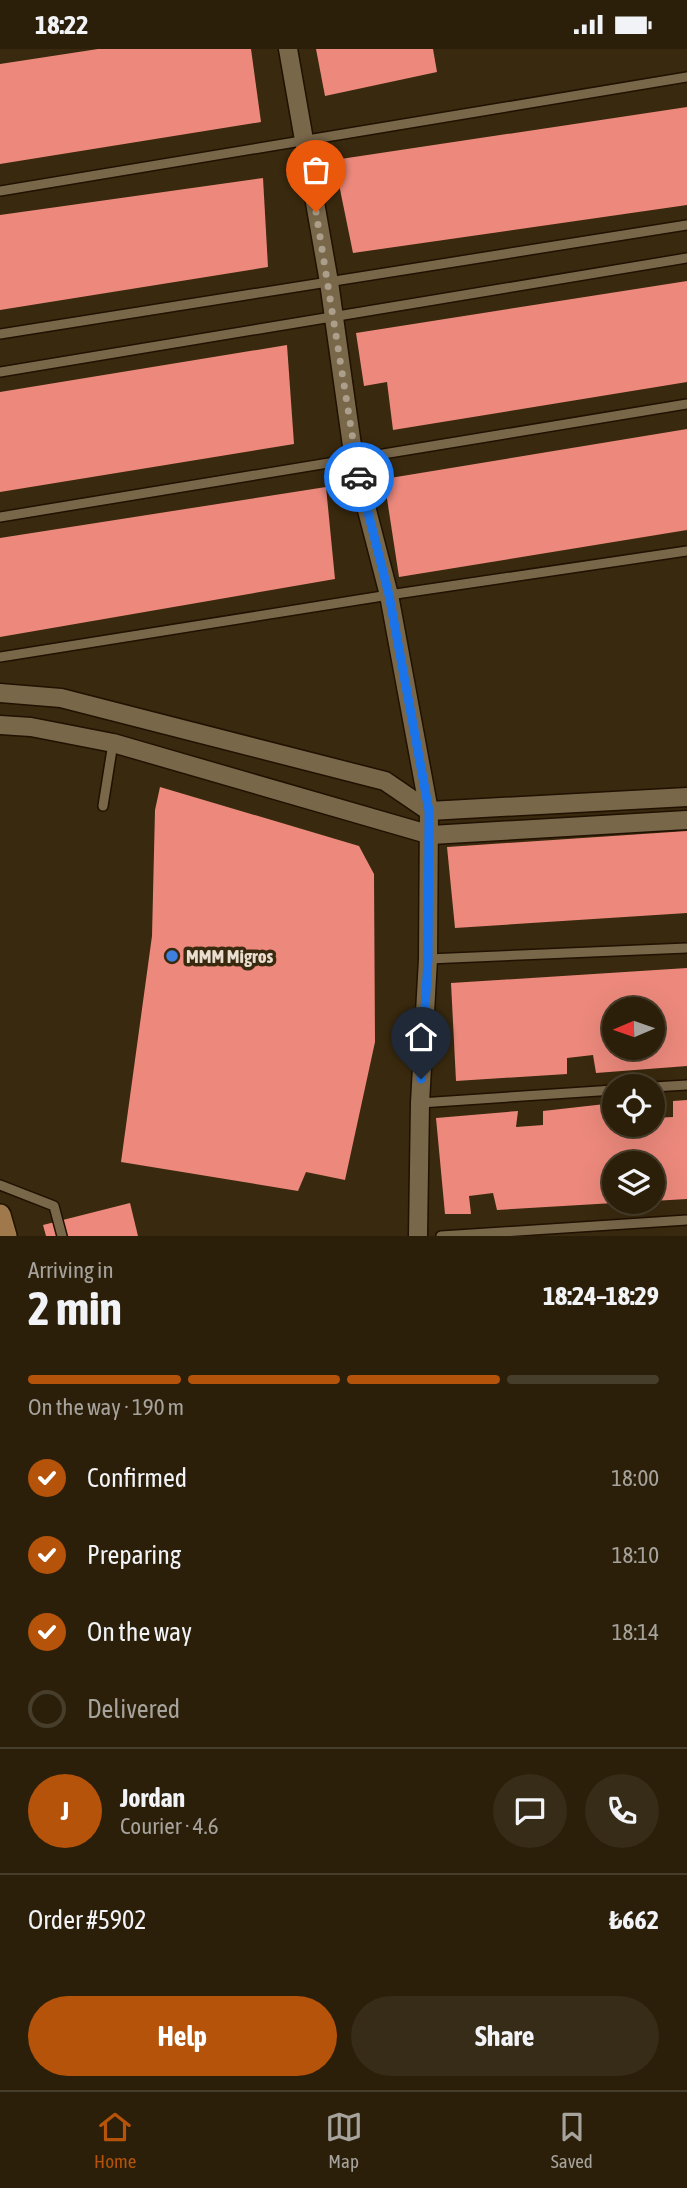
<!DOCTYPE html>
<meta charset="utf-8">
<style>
:root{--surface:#2b1f0a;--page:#372c18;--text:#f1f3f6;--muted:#a6a29c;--line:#473d2b;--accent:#b45309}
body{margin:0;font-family:"Asap Condensed",sans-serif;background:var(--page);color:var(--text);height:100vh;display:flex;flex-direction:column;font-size:26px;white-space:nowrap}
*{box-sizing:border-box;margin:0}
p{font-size:23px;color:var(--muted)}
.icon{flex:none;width:38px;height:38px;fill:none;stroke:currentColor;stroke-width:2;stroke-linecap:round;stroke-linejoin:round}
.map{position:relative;height:1187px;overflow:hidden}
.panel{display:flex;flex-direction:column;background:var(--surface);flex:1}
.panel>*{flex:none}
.needle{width:46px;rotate:268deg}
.controls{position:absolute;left:602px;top:948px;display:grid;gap:14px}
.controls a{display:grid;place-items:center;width:63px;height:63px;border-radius:50%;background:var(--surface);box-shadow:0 7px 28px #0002,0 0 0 2px var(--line);font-size:35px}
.pin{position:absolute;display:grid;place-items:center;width:60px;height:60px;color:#fff;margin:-72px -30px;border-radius:50% 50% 50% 0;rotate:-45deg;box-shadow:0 0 7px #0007}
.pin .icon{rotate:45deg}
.courier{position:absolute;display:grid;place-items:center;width:70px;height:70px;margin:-35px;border:5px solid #1a73e8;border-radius:50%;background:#fff;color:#222;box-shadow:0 2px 9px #0007}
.headline em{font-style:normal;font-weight:700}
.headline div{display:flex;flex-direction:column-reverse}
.headline{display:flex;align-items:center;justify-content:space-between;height:119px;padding:0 28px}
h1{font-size:46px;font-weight:700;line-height:52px}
.bar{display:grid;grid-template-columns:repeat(4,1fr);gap:10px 7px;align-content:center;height:84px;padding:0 28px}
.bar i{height:9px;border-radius:5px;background:var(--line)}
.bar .current{background:var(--accent)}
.bar p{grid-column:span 4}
.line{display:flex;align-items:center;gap:18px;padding:0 28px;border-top:2px solid var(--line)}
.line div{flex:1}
.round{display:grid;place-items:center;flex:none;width:74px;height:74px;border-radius:37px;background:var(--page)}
ol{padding:0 28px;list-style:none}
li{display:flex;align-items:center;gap:21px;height:77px}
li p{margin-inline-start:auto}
li .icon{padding:7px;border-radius:50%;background:var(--accent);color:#fff;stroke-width:4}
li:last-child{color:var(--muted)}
li i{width:38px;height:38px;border:4px solid var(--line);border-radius:50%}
.button{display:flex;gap:14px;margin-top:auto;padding:14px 28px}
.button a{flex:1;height:80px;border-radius:42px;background:var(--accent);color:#fff;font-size:28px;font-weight:700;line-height:80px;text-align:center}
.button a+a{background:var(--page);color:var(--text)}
.status{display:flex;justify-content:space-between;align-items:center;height:49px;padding:0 35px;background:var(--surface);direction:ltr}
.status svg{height:19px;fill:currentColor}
.menu{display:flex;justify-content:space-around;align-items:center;height:98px;border-top:2px solid var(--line);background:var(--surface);font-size:19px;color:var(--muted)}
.menu a{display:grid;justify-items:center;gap:4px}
.menu .current{color:var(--accent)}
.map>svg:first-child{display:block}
</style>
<div class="status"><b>18:22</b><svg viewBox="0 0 49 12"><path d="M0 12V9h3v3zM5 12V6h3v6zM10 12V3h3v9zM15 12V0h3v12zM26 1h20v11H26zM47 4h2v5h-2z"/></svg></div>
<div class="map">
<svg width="687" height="1187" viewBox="0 0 687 1187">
<rect width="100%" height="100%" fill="#39290e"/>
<!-- building -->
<g fill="#ec897c" fill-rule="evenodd">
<polygon points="98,0 251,0 261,73 0,115 0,15"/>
<polygon points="316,0 433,0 437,23 325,47"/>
<polygon points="687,58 687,156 353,204 334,111"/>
<polygon points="263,129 268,218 0,261 0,166"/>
<polygon points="687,232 687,333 393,381 387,333 364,337 356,284"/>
<polygon points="287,296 294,395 0,443 0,343"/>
<polygon points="687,380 687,481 399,528 384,430"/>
<polygon points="326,438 335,530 0,588 0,489"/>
<polygon points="160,738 359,797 374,825 375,993 345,1131 306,1123 298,1142 121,1113 152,887 155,761"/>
<polygon points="687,782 687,864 455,879 447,798"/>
<path d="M687,919V1017L596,1024L593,1006L567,1009V1025L456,1032L451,934ZM614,961H653V999H614Z"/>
<polygon points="687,1051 687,1150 653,1152 653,1115 614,1115 614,1154 497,1161 493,1144 469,1147 471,1165 445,1165 436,1069 518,1062 516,1078 543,1076 543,1062 614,1054 614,1076 653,1076 653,1069 673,1068 673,1052"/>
<polygon points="130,1154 138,1187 46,1187 43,1176"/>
</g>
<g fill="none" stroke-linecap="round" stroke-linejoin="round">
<!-- lane casing -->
<g stroke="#201100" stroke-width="12">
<g id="lane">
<polyline points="0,142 687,28"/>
<polyline points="0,285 687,176"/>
<polyline points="0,323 687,209"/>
<polyline points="0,468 687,355"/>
<polyline points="0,608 389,546 687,502"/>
<polyline points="103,757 113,694"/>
<polyline points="428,910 687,899"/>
<polyline points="653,1038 687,1036"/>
<polyline points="420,1054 614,1041"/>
<polyline points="0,1136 54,1157 62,1187"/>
<polyline points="441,1187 687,1171"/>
</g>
</g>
<!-- street casing -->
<g stroke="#201100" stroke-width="21">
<g id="street">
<polyline points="288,0 329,233 354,411 389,546 429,762 428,910 420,1054 418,1187"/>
<polyline points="0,644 61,649 385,732 429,762 687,748"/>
<polyline points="0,676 31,678 113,694 431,786 687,771"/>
</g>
</g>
<!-- primary casing -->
<g stroke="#201100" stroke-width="24">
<polyline id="primary" points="0,1166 6,1187"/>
</g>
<!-- lane -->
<use href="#lane" stroke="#79674a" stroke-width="9"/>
<!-- street -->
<use href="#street" stroke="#79674a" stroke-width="18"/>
<!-- primary -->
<use href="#primary" stroke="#9f784c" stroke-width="21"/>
</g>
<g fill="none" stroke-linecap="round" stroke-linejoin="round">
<!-- done -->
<polyline stroke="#ab9f8b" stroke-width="7" stroke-dasharray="0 12.6" points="316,163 359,428"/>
<!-- route -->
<polyline stroke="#1a73e8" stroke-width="9" points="359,428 389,546 429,762 428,910 421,1030"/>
</g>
<!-- markers -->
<circle fill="#3f7fe0" stroke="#39290e" stroke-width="2.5" cx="172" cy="907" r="7"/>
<g text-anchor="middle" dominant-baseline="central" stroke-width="7" stroke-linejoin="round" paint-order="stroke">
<!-- poi labels -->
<g font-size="19" font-weight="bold" fill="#e9decf" stroke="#39290e" text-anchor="start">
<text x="186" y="907">MMM Migros</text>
</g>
</g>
</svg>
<div class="controls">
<a><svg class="needle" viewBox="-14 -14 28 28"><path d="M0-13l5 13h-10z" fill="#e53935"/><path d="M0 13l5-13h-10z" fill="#a6a29c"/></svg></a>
<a><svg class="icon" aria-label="locate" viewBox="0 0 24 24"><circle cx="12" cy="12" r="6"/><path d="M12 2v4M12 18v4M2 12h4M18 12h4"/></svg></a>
<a><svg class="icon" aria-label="layers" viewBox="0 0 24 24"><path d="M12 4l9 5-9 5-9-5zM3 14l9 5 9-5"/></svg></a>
</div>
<div class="pin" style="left:316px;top:163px;background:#ea580c"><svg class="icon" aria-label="bag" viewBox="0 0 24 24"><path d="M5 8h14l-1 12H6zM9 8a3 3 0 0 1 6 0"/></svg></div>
<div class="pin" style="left:421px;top:1030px;background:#1f2937"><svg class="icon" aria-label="home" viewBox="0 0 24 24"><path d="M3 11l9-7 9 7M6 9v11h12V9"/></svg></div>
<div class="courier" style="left:359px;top:428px"><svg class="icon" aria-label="car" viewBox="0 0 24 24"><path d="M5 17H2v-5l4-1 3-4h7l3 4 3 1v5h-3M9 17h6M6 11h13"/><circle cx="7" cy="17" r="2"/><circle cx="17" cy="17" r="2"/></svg></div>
</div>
<section class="panel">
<div class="headline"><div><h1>2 min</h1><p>Arriving in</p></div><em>18:24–18:29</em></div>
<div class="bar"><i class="current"></i><i class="current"></i><i class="current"></i><i></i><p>On the way · 190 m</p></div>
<ol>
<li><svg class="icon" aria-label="check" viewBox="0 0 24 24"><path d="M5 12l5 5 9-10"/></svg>Confirmed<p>18:00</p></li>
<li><svg class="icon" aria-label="check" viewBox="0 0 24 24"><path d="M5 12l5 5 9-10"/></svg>Preparing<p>18:10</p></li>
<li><svg class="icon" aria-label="check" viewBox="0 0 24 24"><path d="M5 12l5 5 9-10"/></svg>On the way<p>18:14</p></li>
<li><i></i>Delivered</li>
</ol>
<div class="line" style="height:126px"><b class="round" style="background:var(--accent);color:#fff">J</b><div><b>Jordan</b><p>Courier · 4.6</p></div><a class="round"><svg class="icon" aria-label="chat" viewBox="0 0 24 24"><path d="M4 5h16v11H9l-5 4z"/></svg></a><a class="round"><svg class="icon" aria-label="phone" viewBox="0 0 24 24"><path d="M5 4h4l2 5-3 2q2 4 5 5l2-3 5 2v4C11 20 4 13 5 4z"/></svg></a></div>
<div class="line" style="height:91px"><div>Order #5902</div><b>₺662</b></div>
<div class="button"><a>Help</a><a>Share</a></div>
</section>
<nav class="menu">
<a class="current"><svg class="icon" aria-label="home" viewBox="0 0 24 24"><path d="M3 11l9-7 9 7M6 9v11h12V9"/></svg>Home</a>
<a><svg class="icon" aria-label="map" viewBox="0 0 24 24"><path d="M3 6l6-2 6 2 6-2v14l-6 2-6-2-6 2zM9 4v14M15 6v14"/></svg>Map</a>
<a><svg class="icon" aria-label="saved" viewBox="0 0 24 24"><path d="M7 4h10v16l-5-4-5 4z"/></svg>Saved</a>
</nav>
